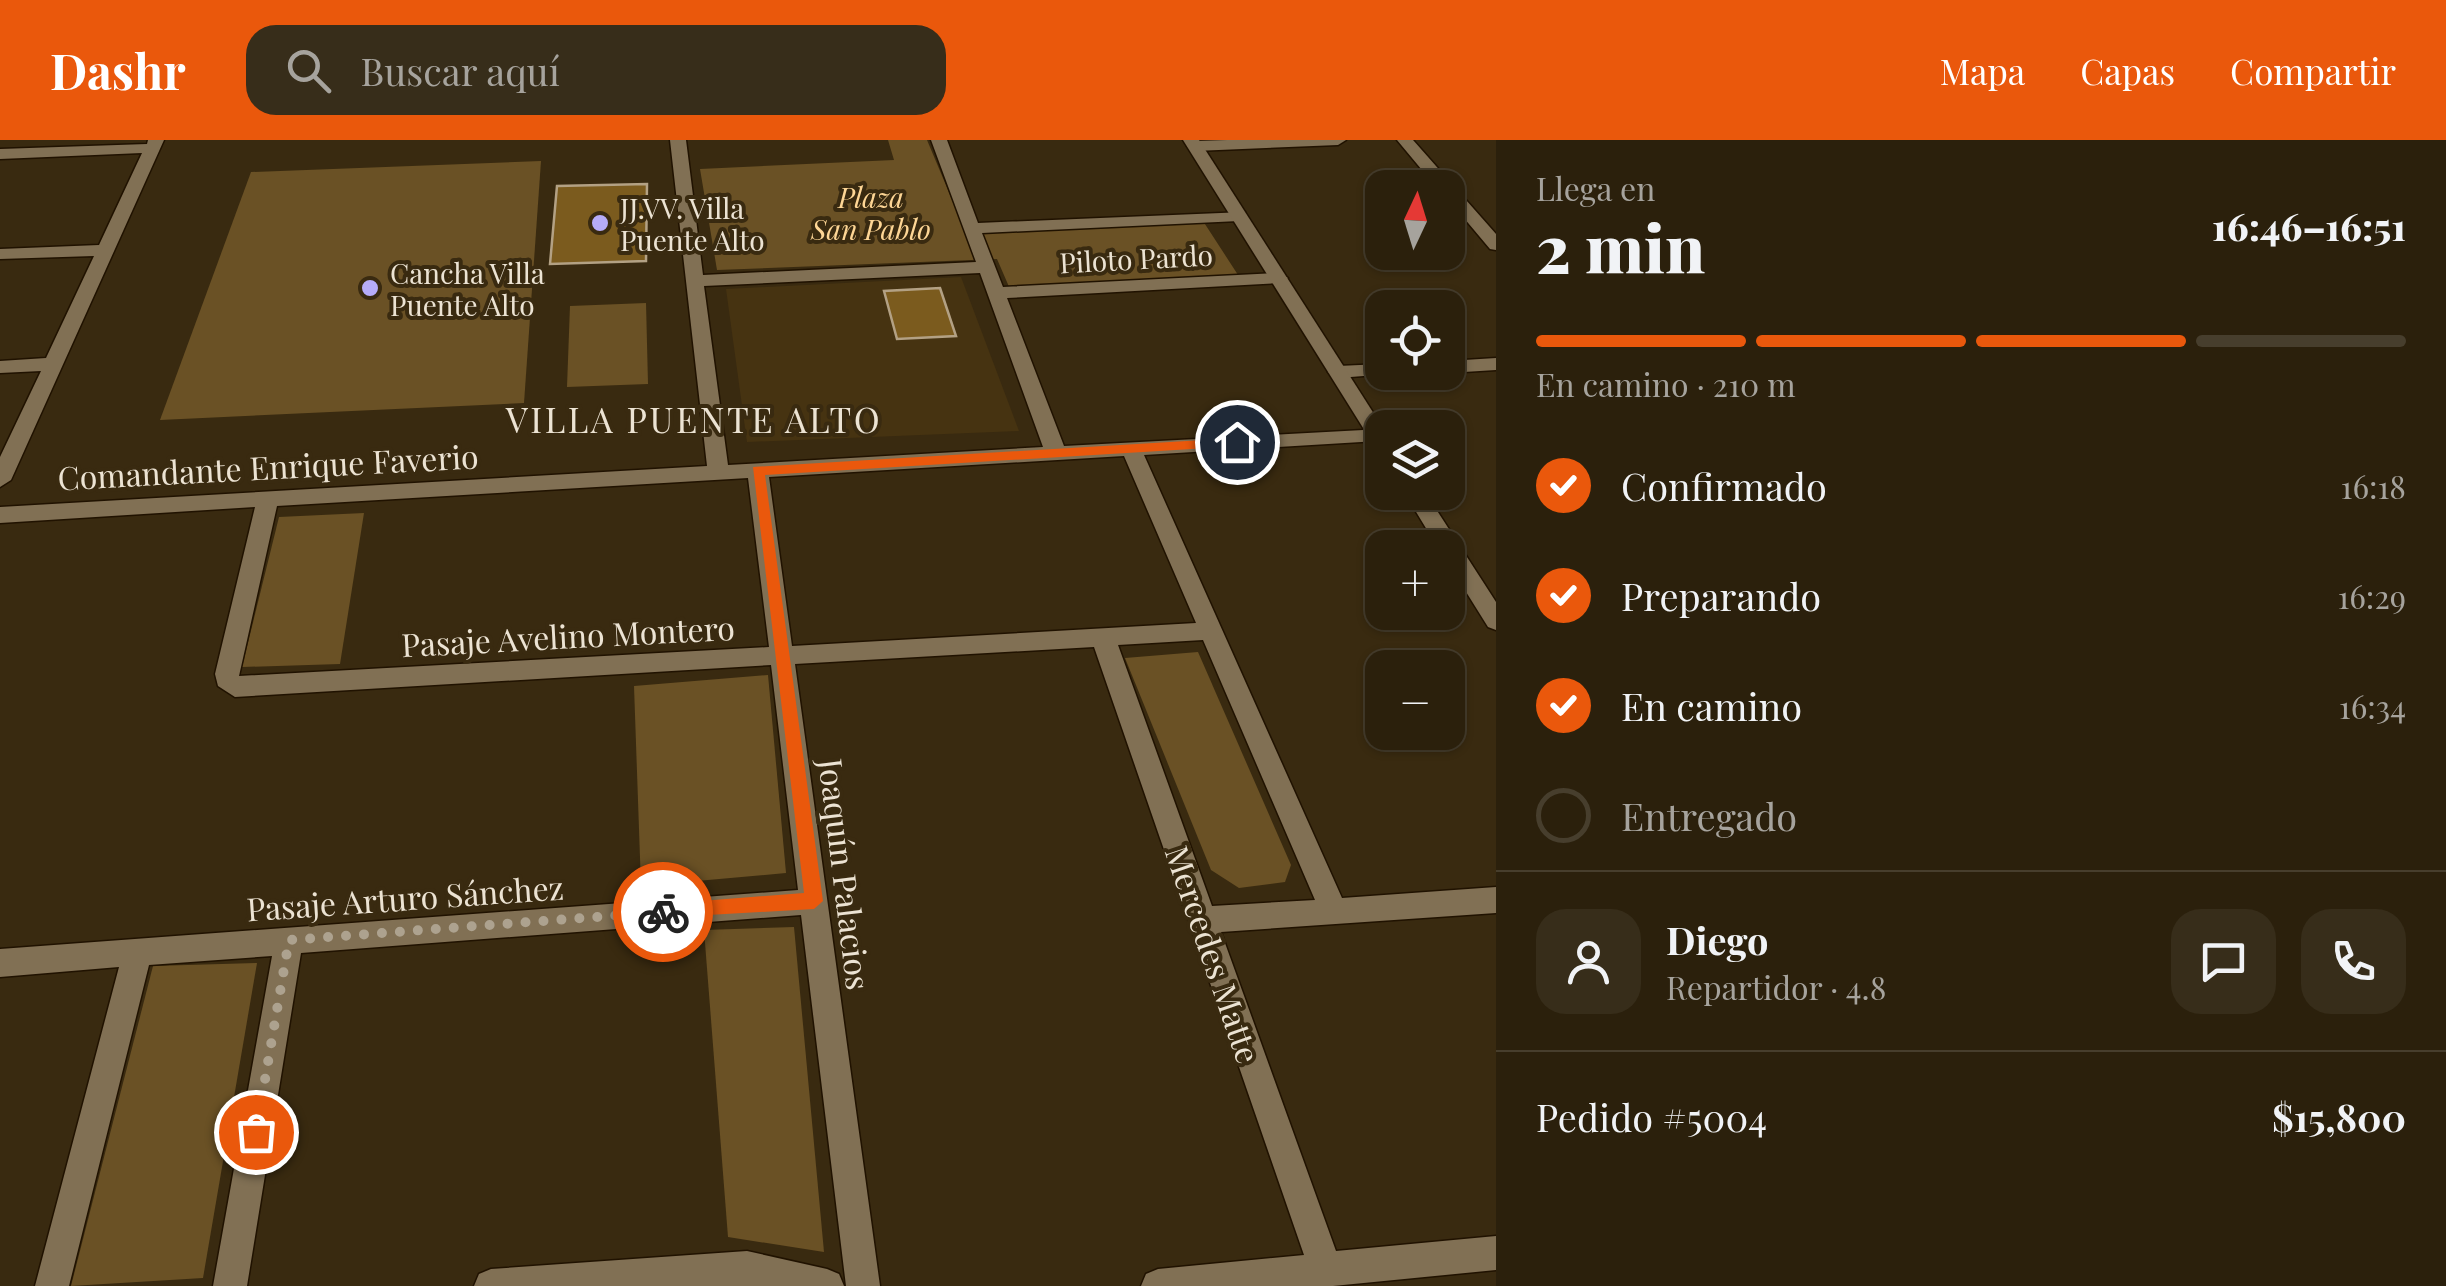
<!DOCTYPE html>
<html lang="es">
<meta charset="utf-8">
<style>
:root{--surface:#2b200c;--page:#372d1a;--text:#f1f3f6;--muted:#a6a39d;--line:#473e2d;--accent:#ea580c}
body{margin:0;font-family:"Playfair Display",serif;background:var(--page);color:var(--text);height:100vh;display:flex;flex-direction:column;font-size:38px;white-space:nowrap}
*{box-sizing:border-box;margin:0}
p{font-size:32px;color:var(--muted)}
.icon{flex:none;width:55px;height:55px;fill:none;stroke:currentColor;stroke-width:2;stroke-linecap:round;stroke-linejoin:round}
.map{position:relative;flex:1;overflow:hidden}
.side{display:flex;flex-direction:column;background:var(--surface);width:950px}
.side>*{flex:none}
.needle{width:65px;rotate:4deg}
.controls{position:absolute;left:1365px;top:30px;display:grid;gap:20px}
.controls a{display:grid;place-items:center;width:100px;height:100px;border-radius:20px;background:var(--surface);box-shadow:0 2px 8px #0004,0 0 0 2px var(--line);font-size:50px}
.pin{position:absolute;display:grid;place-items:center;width:85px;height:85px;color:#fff;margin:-42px;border:5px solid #fff;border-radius:50%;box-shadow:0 2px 10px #0007}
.courier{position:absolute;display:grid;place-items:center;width:100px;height:100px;margin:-50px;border:8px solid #ea580c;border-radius:50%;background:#fff;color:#222;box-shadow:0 2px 12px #0007}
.head em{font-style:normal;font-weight:800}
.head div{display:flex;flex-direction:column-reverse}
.head{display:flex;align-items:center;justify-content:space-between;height:170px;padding:0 40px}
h1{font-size:65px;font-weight:800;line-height:75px}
.bar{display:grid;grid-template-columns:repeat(4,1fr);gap:15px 10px;align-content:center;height:120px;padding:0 40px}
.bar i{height:12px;border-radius:8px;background:var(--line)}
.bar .selected{background:var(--accent)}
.bar p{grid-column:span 4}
.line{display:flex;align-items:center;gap:25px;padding:0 40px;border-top:2px solid var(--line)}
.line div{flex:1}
.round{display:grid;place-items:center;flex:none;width:105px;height:105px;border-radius:30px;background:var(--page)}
ol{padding:0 40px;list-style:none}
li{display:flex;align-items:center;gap:30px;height:110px}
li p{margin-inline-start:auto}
li .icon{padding:10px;border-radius:50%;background:var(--accent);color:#fff;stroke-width:4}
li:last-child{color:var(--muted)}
li i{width:55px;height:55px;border:5px solid var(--line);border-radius:50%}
header{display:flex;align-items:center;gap:60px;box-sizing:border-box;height:140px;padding:0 50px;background:var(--accent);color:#fff}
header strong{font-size:48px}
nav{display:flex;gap:55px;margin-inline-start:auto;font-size:35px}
.search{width:700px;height:90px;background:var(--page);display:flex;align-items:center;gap:25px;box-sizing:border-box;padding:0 35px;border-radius:30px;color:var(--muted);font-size:38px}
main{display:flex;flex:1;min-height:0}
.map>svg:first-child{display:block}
</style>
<header>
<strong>Dashr</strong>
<div class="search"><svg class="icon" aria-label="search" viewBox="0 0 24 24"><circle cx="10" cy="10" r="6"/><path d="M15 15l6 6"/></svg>Buscar aquí</div>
<nav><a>Mapa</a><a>Capas</a><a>Compartir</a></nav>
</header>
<main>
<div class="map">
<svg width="1496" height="1146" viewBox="0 0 1496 1146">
<rect width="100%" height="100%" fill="#392a10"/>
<!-- built -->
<polygon fill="#463311" points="961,137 1019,291 747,302 726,149"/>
<!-- green -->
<g fill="#6a5125">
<polygon points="888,0 927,0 966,93 1203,81 1240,138 1010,149 997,119 717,130 700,29 894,20"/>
<polygon points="541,21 524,263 160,280 251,32"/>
<polygon points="646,163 648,244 567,247 570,166"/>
<polygon points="364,373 340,524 242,527 279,377"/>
<polygon points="1198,512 1291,725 1285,742 1239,748 1211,730 1125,518"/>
<polygon points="768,535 786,733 641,746 634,546"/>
<polygon points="794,787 824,1112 728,1097 704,790"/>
<polygon points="257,823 203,1138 71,1146 153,826"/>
</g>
<!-- building -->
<g fill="#7b5b1e" stroke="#b3a184" stroke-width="2.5">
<polygon points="647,44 646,121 550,124 557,46"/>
<polygon points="940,148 956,196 897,199 884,151"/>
</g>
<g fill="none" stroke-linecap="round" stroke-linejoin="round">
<!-- minor casing -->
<g stroke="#201200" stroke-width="3">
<g id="minor">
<polygon points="148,0 164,0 11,340 0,347 0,317 41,231 0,233 0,221 46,218 94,116 0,119 0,109 99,105 142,13 0,19 0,9 147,4"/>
<path d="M670,0H686L703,135L976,122L931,0H947L978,83L1245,72V80L1239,81L982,93L1003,147L1279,133L1288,138L1279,143L1007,158L1064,306L1382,289V299L1378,301L1144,315L1342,758L1496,747V773L1221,792L1336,1111L1496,1096V1130L1333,1146H1141L1146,1134L1158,1129L1304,1115L1094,507L795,524L880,1146H846L801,775L301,813L247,1146H213L272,816L149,825L69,1146H35L119,827L0,837V809L798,750L771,525L235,557L218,546L215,534L255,367L0,383V367L707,326ZM980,133L1043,307L728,325L704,146ZM1124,316L1196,483L792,506L769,337ZM748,338L769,507L239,536L277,366ZM1203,500L1315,760L1212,766L1118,505Z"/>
<polygon points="1227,0 1346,0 1338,5 1195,11 1187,6 1195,1"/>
<polygon points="1397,0 1413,0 1496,94 1496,110 1490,109 1448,59 1448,48 1437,48"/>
<polygon points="1496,218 1496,230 1448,233 1446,232 1448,221"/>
<polygon points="1382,224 1382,232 1389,234 1338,238 1328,232 1338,226"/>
<polygon points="747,1111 827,1129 839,1134 844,1146 474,1146 479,1134 491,1129"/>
</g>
</g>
<!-- tertiary casing -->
<g stroke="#201200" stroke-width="3">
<g id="tertiary">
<polygon points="1183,0 1199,0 1383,288 1382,309 1375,307"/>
<polygon points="1404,352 1425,352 1496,462 1496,490 1488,487 1448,423 1448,408 1438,408"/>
</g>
</g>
<!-- minor -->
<use href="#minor" fill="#817054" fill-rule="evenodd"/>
<!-- tertiary -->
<use href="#tertiary" fill="#817054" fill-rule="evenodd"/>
</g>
<!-- route -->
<polygon fill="#ea580c" points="1237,298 1241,299 1241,306 765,335 823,761 814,769 656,778 656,766 663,764 804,753 753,327"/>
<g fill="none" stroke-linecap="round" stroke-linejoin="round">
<!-- done -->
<polyline stroke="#ada28f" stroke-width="10" stroke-dasharray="0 18" points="256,992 289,800 663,772"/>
</g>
<!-- markers -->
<g fill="#b6acf8" stroke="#392a10" stroke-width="4">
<circle cx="600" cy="83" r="10"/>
<circle cx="370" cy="148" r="10"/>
</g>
<g text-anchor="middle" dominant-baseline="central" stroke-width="8" stroke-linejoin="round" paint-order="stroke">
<!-- far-park labels -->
<g font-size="28" font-style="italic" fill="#fed695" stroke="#392a10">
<text x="871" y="56">Plaza<tspan x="871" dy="32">San Pablo</tspan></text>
</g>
<!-- far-poi labels -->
<g font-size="28" fill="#ece3d3" stroke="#392a10" text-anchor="start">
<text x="620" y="67">JJ.VV. Villa<tspan x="620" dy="32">Puente Alto</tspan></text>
<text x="390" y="132">Cancha Villa<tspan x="390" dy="32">Puente Alto</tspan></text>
</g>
<!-- far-street labels -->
<g font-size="28" fill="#ece3d3" stroke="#392a10">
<text transform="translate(1136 118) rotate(-3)">Piloto Pardo</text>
</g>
<!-- street labels -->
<g font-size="32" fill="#ece3d3" stroke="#392a10">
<text transform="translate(268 326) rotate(-3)">Comandante Enrique Faverio</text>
<text transform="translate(568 495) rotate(-3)">Pasaje Avelino Montero</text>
<text transform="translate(846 734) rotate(83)">Joaquín Palacios</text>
<text transform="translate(405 757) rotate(-4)">Pasaje Arturo Sánchez</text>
<text transform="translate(1214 814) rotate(71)">Mercedes Matte</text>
</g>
<!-- neighbourhood labels -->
<g font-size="35" letter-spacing="2.5" fill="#ece3d3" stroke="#392a10">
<text x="694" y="278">VILLA PUENTE ALTO</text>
</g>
</g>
</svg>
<div class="controls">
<a><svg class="needle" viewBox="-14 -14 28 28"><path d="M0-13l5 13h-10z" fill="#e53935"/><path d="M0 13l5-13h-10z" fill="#a6a39d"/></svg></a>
<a><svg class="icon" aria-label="locate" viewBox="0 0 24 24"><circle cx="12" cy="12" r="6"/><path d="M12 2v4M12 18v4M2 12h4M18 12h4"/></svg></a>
<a><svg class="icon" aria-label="layers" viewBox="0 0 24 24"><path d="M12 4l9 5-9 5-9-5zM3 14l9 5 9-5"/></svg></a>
<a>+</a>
<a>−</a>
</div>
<div class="pin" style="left:256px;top:992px;background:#ea580c"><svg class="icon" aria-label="bag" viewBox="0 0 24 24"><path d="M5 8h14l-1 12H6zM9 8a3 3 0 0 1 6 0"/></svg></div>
<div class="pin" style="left:1237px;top:302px;background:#1f2937"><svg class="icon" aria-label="home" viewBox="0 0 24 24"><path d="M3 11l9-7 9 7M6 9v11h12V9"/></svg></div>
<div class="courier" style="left:663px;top:772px"><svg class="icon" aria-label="bike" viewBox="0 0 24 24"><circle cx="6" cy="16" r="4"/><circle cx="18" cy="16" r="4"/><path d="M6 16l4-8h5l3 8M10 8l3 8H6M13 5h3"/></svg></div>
</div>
<section class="side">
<div class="head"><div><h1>2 min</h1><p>Llega en</p></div><em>16:46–16:51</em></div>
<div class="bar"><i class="selected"></i><i class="selected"></i><i class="selected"></i><i></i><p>En camino · 210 m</p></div>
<ol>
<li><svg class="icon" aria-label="check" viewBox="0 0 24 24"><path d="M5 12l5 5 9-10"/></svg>Confirmado<p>16:18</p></li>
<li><svg class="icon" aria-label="check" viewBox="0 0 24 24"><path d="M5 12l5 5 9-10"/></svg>Preparando<p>16:29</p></li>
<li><svg class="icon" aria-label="check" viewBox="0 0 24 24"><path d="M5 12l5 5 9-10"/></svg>En camino<p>16:34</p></li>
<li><i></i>Entregado</li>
</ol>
<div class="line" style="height:180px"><a class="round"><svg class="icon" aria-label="person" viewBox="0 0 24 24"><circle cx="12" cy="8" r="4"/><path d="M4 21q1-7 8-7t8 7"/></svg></a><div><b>Diego</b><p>Repartidor · 4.8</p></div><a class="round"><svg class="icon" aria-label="chat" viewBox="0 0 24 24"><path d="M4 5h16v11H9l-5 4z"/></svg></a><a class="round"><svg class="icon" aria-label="phone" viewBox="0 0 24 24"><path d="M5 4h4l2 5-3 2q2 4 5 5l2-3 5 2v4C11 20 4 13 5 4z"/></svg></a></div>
<div class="line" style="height:130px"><div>Pedido #5004</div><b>$15,800</b></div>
</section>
</main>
